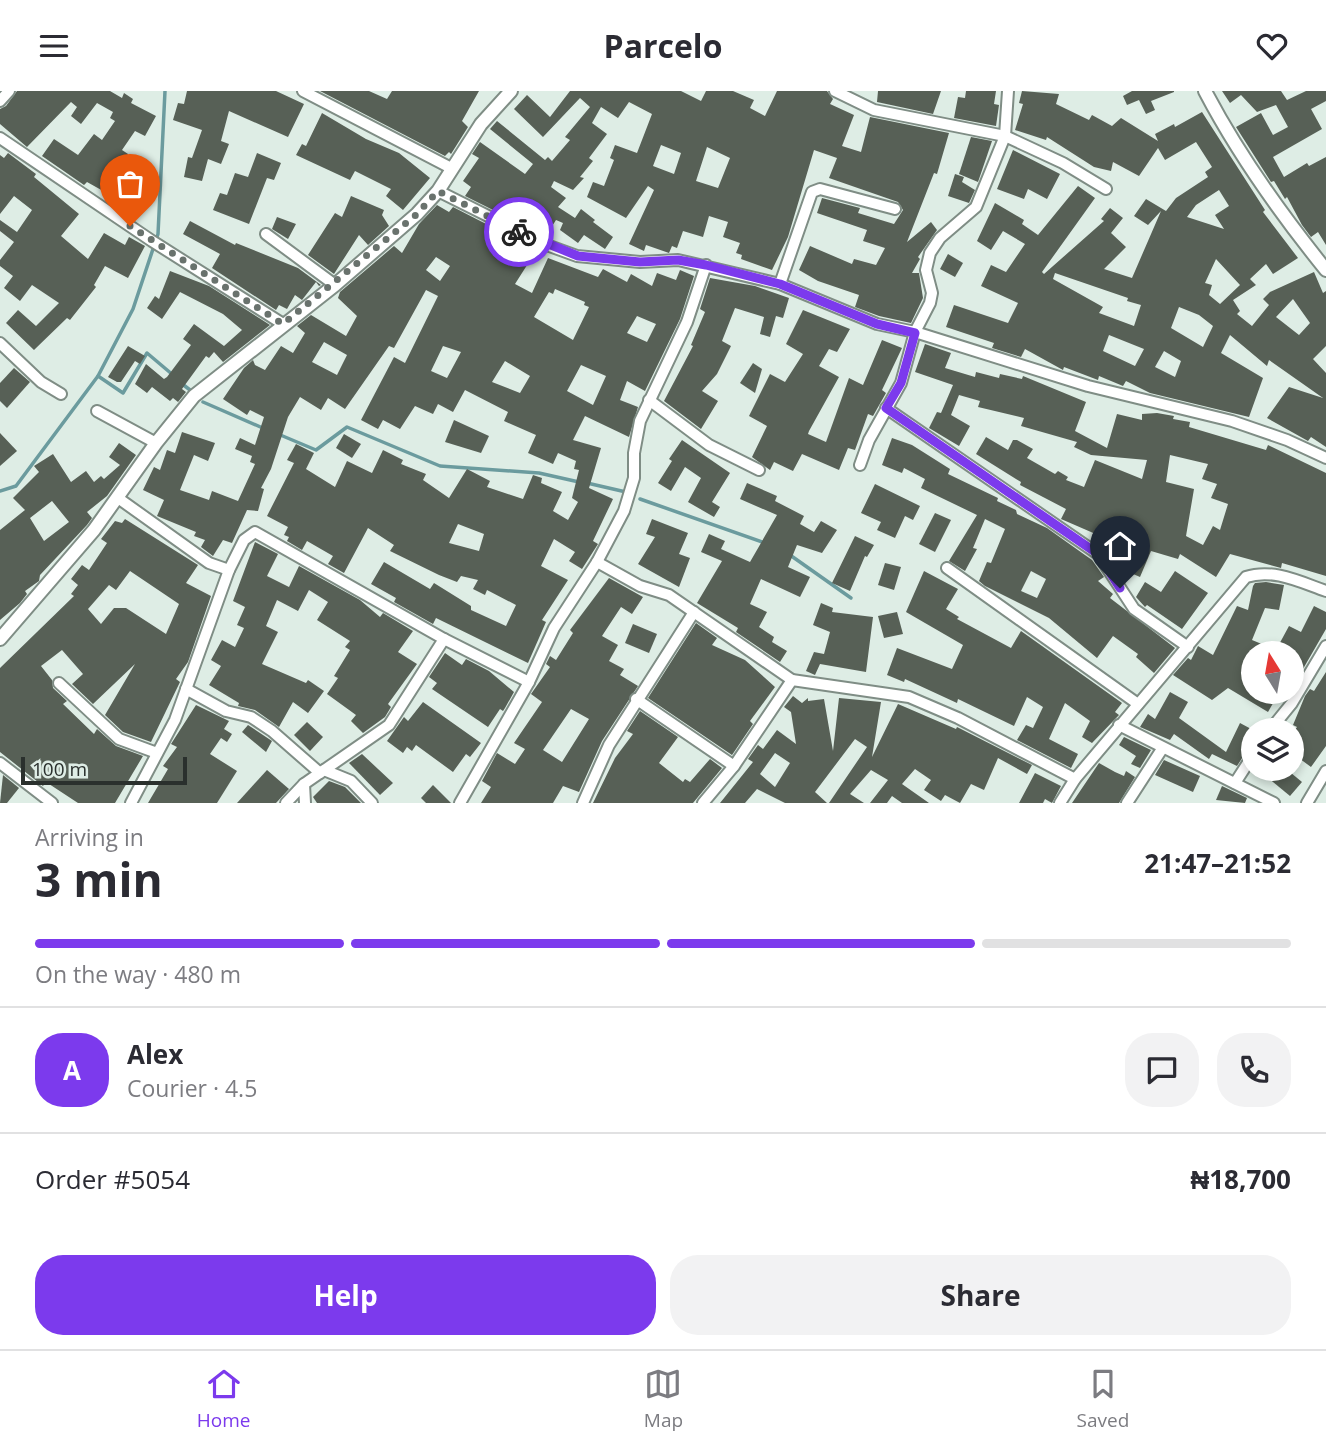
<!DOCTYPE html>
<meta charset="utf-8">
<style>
:root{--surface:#fff;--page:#f2f2f3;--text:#2b2b33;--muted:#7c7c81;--line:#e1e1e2;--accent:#7c3aed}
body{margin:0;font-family:"Open Sans",sans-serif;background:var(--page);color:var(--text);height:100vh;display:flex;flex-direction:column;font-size:26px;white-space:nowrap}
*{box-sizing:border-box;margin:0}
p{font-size:23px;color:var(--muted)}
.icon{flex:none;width:38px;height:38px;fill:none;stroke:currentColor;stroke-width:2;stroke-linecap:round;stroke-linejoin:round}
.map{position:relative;height:712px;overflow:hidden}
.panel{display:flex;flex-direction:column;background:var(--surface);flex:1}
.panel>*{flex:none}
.needle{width:46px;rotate:349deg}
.controls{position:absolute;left:1241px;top:550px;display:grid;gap:14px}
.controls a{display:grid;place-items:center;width:63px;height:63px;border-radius:50%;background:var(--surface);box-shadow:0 4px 10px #0003;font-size:35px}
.scale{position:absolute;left:21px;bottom:18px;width:166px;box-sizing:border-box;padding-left:7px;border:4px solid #2a302d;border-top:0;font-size:19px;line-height:24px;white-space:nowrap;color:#2a302d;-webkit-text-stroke:5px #deede5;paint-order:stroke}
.pin{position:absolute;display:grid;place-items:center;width:60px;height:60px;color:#fff;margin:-72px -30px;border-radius:50% 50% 50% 0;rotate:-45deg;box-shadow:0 0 7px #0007}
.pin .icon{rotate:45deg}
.courier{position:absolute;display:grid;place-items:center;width:70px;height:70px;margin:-35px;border:5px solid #7c3aed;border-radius:50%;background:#fff;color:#222;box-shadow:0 2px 9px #0007}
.summary em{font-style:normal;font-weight:700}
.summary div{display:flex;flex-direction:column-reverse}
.summary{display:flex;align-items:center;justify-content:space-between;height:119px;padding:0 35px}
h1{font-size:46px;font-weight:700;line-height:52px}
.bar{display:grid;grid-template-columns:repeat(4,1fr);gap:10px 7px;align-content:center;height:84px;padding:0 35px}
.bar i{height:9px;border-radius:5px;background:var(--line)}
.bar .current{background:var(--accent)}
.bar p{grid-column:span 4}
.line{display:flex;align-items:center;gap:18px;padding:0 35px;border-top:2px solid var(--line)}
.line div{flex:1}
.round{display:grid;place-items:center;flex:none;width:74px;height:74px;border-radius:28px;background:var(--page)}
.button{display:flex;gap:14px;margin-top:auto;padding:14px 35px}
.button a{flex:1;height:80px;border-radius:28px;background:var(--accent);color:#fff;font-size:28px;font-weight:700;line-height:80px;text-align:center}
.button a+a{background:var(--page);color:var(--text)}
header{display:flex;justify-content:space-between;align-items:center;height:91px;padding:0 35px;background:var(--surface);font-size:32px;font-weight:700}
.tabs{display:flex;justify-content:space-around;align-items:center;height:98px;border-top:2px solid var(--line);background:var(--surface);font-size:19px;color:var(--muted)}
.tabs a{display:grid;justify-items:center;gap:4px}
.tabs .current{color:var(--accent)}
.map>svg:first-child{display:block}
</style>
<header><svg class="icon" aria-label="menu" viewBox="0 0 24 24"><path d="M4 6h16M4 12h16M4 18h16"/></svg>Parcelo<svg class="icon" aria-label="heart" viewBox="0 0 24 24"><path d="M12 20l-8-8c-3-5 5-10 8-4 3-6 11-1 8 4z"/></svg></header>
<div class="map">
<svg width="1326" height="712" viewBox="0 0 1326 712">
<rect width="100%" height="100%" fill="#deede5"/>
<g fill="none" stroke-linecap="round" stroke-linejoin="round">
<!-- stream -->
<g stroke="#6b9b9e" stroke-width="3.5">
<polyline points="98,285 123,302 147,262 173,284"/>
<polyline points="181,292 190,299"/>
<polyline points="203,311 265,338"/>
<polyline points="278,343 316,359 347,336 440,375 539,382 579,391"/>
<polyline points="587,392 626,401"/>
<polyline points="0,400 16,395 98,285 133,218 158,143 165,0"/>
<polyline points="640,408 765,452"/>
<polyline points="790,464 851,507"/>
</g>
</g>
<!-- building -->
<g fill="#576056" fill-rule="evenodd">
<polygon points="17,0 110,0 122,7 124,2 133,8 131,12 156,25 145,45 135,40 122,59 128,63 122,80 149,94 139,120 87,91 84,94 42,65 54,48 78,64 94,43 102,49 115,30 110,27 113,21 97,12 81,33 71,25 77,16 71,11 27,56 0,33 0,18 6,15"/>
<polygon points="187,0 276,0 304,13 288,46 229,20 221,50 229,53 221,73 208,68 202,90 184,86 188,66 192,67 202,39 173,29 178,12 184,13"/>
<polygon points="320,0 369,0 387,8 392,0 479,0 462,30 468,36 451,63 449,61 445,65"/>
<path d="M570,0H681L701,10L706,0H733L754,9L750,17L765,25L777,0H827L833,8L830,13L854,24L842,55L861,61L870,26L949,42L937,83L934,82L907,151L931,131L937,139L918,166L920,168L912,182H919L923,207L911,232L879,225L855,216L859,204L818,190L799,179L810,155L852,173L854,168L876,174L885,157L863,150L867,139L817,122L822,107L860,117L858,122L894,133L903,119L898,111L829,87L837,67L814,59L788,146L772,179L741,168L742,164L736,162L740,152L723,146L728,131L709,125L703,146L683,140L677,157L672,155L669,162L646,154L644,160L629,153L654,99L648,95L626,127L587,106L593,91L604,95L614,69L610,67L615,54L637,62L652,23L629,11L618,27L601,16L592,32L607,43L589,67L593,70L580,86L584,87L573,99L554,90L551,96L566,107L558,116L575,127L581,118L595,129L593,131L613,146L605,158L584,144L578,152L560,139L563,132L556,129L549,140L527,126L523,131L507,119L499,122L465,105L471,96L463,90L479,67L472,63L480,51L525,83L533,73L490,38L497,30L545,69L548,66L552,70L570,49L565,46L590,16L580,7L543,46L514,18L527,4L550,26ZM661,54L681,62L674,83L653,75ZM707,56L730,67L718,97L696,90Z"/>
<polygon points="878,0 941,0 933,23 877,11"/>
<polygon points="966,0 996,0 994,13 999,14 996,35 954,27 958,6 965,7"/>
<path d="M1022,0L1059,3L1056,13L1089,29L1092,24L1112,35L1121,27L1158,50L1155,43L1174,33L1175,36L1202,21L1265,119L1263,121L1298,167L1273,183L1266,173L1250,188L1256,194L1233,209L1240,220L1237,223L1252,235L1269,214L1263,208L1270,201L1314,181L1323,202L1326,200V255L1313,268L1326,282V356L1311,346L1308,350L1267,327L1289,296L1323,307L1269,269L1267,275L1230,244L1221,262L1263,287L1249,326L1150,302L1126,290L1123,295L1099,285L1098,289L1064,276L1063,279L1025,258L1021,266L992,257L994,252L946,236L954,214L1008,232L1018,212L981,195L991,174L1006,181L1025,153L1003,140L991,159L977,150L995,112L1024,129L1022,133L1038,144L1078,95L1095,107L1042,181L1044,183L1104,130L1101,128L1110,117L1123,127L1111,142L1126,156L1104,178L1132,187L1161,120L1148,134L1134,125L1146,108L1166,120L1176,107L1208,86L1205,81L1212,76L1196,51L1165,69L1158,57L1139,85L1113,71L1111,80L1094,76L1047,46L1046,49L1015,39L1023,13L1019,12ZM1219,99L1229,115L1215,124L1224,138L1187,126L1196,114ZM1216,168L1240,194L1220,213L1209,204L1212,194L1205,192ZM1055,182L1128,207L1127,210L1141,214L1134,235L1099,222L1103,216L1053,188ZM1293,208L1310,232L1299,244L1276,226ZM1179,216L1199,224L1213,235L1203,256L1171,237ZM1109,244L1144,258L1135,275L1103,260ZM1164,260L1181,270L1175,286L1155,276Z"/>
<polygon points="1132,0 1174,0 1174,1 1151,10 1155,19 1146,23 1139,9 1127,14 1123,5"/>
<polygon points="1222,0 1281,0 1287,9 1306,0 1326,0 1326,10 1311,18 1322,38 1273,66 1284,86 1307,72 1309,75 1326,66 1326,154 1318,141 1311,146 1302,134 1287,106 1285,108 1274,90 1271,91 1236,36 1261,22 1273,44 1288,36 1276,14 1257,21 1241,4 1230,12"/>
<polygon points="322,22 366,48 399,62 430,87 403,119 386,105 391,98 355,80 350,89 296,64 302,53 306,55"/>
<polygon points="971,46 992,50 978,91 959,83"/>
<polygon points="1013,59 1060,83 1047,108 1028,98 1024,108 997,98"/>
<polygon points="8,62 36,83 34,86 79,123 61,145 88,168 104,142 125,154 129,146 145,155 128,187 105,175 94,194 96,196 70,229 67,227 34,259 6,232 18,219 36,235 59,212 32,194 20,210 4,197 13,185 0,175 0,169 14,151 0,140 0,129 17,141 32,119 14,105 0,123 0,64 4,67"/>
<polygon points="257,62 281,72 274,89 267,87 249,133 213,119 220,102 227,104 235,82 248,86"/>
<polygon points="955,83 964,86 962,91 975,99 969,112 948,105"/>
<polygon points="351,105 384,119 382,124 389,135 368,154 359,144 334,183 308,164 335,122 342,126"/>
<path d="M437,114L449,121L453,116L490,135L494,140L490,146L509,162L520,150L536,160L515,193L532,202L548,167L598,186L603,178L627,191L631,183L652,195L657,182L676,189L680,179L694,185L680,228L645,300L627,290L620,309L638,316L629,346L585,325L573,349L601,357L589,397L613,408L593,450L598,453L582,478L569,470L575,461L554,448L541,475L568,489L542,529L546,531L528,572L436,527L433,533L394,511L396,507L371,493L384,471L430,498L434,492L471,515V519L506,535L516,514L487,499L485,504L473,498L478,489L461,485L457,491L439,484L390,460L394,454L368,437L344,482L328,473L333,465L307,450L302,459L287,450L289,446L284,444L288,436L267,425L294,372L287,369L296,353L314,362L306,378L335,396L347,370L372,382L383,359L403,369L401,373L426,383L423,389L449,407L467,378L490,390L487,396L523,408L533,384L542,387L541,392L562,401L553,420L568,429L578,411L572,407L579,379L574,378L576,370L558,362L553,373L528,362L536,344L504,330L508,321L465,299L453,321L438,313L433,323L415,315L400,338L383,329L378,338L361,329L394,266L405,272L438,205L426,199L394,257L389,255L345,318L328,307L321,319L300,306L288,326L271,378L261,397L264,398L258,420L247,419L232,452L223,449L213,465L201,456L205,449L194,445L196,441L157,425L164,409L143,399L154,376L160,379L167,359L175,362L182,341L215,352L208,370L194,364L180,399L209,409L212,400L238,410L255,373L250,371L252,365L235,358L240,347L255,354L264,326L250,319L247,324L223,308L244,277L253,269L255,274L265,279L281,255L293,262L305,242L297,235L311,224L346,245L357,225L338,207L340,201L394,155L402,162L419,133ZM436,166L450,175L440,190L426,179ZM555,198L585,211L584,214L589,216L573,249L534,226L549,201L553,203ZM637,225L656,233L647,251L627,242ZM324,251L347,264L337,284L312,271ZM443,255L461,261L447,287L431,280ZM505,270L530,285L520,302L492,291ZM581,274L606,285L593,314L567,300ZM458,433L484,443L479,460L449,452Z"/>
<polygon points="277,126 296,133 288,148 272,138"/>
<polygon points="190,130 235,154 236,152 298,177 321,194 319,195 316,191 302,209 295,204 287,218 279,214 276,219 212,177 220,163 183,143"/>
<polygon points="948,163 963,172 955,186 940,178"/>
<polygon points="170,180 209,195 270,234 223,271 214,261 209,267 206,265 182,298 186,301 178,311 173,307 170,310 152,296 147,302 135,293 146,273 164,288 167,286 191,254 183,248 194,233 224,255 242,239 223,223 180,201 162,228 147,217 155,205 159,208"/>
<polygon points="710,187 755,195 789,207 783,227 776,225 770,246 760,243 764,226 735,217 722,250 731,255 717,283 702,300 718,310 701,338 664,310 693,255 691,254 705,221 700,218"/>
<polygon points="803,219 850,238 837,261 829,258 819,275 839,286 809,340 808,343 826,351 849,287 863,294 882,249 902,257 882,299 886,302 873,325 868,323 855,359 848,357 839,379 802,363 793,380 774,371 770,379 752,366 767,335 749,325 770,283 785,291 803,263 786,253"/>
<path d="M925,253L951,262L945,277L975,286L976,281L999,287L1000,283L1022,288L1023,285L1086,311L1075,340L1107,357L1117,323L1142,329V323L1157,322L1174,325L1173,328L1190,331L1189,336L1266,359L1268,354L1326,382V485L1282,472L1281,477L1230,463L1216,486L1180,463L1178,468L1151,460L1140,486L1115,475L1120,461L1112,458L1114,451L1061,428L1066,418L1020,394L1021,391L976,363L986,346L1008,359L1013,349H1017L1033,358L1027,367L1055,383L1058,380L1068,386L1066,389L1084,396L1095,369L1142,388L1147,369L1091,364L1074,356L1077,351L1021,335L1024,327L978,316L980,310L959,304L951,324L970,335L959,355L929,337L937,321L941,322L953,294L915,281ZM1170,364L1208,373L1202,388L1217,393L1211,407L1228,413L1220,439L1213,435L1203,454L1186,445L1194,398L1166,391Z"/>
<polygon points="128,255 145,265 140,273 135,270 121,291 117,291 108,286"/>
<polygon points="753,272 762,278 755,302 740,292"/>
<polygon points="14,277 30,291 7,317 0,310 0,292"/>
<polygon points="454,329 489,345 481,362 445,351"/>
<polygon points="0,342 17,360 0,375"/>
<polygon points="344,343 361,353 352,367 336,357"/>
<path d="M892,347L912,354L950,378L948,383L998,407L997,410L1016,419L1017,423L1047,437L1092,469L1104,486L1098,490L1113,503L1110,507L1175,557L1154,582L1136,566L1138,563L1113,545L1097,567L1049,527L985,495L979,490L987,471L991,472L1005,438L985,428L973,457L977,458L965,480L949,470L977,424L921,397L925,388L904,377L902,382L882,374ZM1031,480L1046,488L1037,507L1021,500Z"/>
<polygon points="682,349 730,382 712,411 720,416 714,426 688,411 701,387 685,376 671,400 658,392 672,370 669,368"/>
<path d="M119,352L136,364L107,405L87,421L92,427L87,434L40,484L39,490L25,500L27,503L20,512L0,529V439L25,419L13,407L39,381L34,375L53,363L71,391L86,380L94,391L101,385L104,388L120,374L109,366ZM52,410L69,431L44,450L30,427Z"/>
<polygon points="747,392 777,405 775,410 804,425 800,433 814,441 821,430 837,439 822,462 797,454 788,476 810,486 800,506 761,488 750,513 767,521 759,536 774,546 772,551 787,560 780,571 736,541 738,537 697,512 722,470 701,461 709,443 725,450 721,458 750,471 777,424 740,408"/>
<polygon points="875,393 920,415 913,429 905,425 895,447 877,439 881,431 861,422"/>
<polygon points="935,422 951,429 935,461 919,453"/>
<path d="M125,428L198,474L186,492L211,505L188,571L176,588L180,591L151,651L123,641L105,624L135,573L93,613L72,593L83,583L62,559L41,575L52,589L53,597L67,610L63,613L94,643L97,638L116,655L143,665L115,712H78L46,691L43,695L0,661V577L74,505L71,503L78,494L71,488L82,474L89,479L107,452L101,448L115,430L122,432ZM130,480L179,513L166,543L126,517H114L101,533L88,518L109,494L116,499Z"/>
<polygon points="652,428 688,442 679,463 690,467 679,496 638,473 655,446 646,443"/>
<polygon points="855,445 874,454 867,466 865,465 850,500 832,492"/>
<polygon points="255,451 278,463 267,485 289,496 299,475 360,509 380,526 383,522 413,540 398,561 417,573 388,613 391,616 385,626 363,642 351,630 356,624 327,603 338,587 334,585 350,559 345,556 350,550 317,529 328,511 309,499 298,520 277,509 266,535 278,541 262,573 306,592 308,589 324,600 308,622 293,611 279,636 255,619 238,615 239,612 209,594 221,575 211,569 222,549 235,556 244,537 237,534 245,516 233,510"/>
<polygon points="885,472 901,476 894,499 878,494"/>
<polygon points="924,480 958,498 946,518 959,526 957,528 1011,557 1021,540 1122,612 1115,621 1119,624 1092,652 1082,646 1090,630 1065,612 1049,648 1078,663 1071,677 1017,649 1026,634 1033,637 1043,616 1027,606 1014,635 958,608 957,612 905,588 904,591 887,584 897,557 952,578 963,554 906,521"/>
<polygon points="1175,480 1208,502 1182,538 1147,514 1145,516 1136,506 1145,491 1161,501"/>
<path d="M609,487L643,506L632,523L621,516L602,545L618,554L609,570L624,578L620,584L638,595L602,650L579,701L563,695L553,712H481L491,696L482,690L497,662L515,673L525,658L514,652L542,611L531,603L550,576L546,573L550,565L556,569L573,542L570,539ZM571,618L589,628L562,671L543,659Z"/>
<polygon points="1266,491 1284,494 1279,519 1265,517 1252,549 1276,559 1289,535 1301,541 1314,515 1326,521 1326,538 1292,597 1292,562 1251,562 1241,583 1253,590 1253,600 1280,600 1268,621 1228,597 1212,609 1173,584 1188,567 1191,569 1198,555 1213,564 1237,515 1248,519 1253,495 1255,492"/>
<polygon points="821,512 833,517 832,521 873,526 866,581 820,573 815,584 806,580 814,561 824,563 830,541 813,534"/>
<polygon points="897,521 903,543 884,547 878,525"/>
<polygon points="696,532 717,547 712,554 745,569 775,596 750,630 753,633 732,664 648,607"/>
<polygon points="633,533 657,543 649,562 625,552"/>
<polygon points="445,562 462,574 466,568 489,580 514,601 505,617 503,620 500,618 488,636 432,598 437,592 429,586"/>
<polygon points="1326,581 1326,655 1311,676 1292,662 1292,643 1297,636 1293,634 1305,605 1310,598 1314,600"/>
<polygon points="1170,601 1188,611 1179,627 1226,661 1240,632 1253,639 1247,645 1253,650 1237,675 1212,663 1209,668 1174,643 1170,649 1140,636 1148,623 1155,628"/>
<path d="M793,605L802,612L808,607V610L824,608L833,660L839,607L881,611L872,666L898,613L956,638L957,636L961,638L1032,674L1027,683L998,667L984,699L971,693L960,712L945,704L941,710L924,699L931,689L915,678L902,693L929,712H902L892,705L887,712H870L888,689L871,679L850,703L864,712H829L867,656L855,648L815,701L827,712H785L757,698L745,712H720L753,671L748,668L758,654L763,658L777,639L796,653L791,621L784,616ZM775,662L790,672L775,696L760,683Z"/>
<polygon points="423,611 481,652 470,666 466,663 453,681 416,654 412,660 407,656 403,662 387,650 404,626 408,630"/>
<polygon points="196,614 229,630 224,638 232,643 227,651 221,647 210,663 237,680 217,712 148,712 168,678 163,675 177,656 171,653"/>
<polygon points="640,620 678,646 659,672 683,691 685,688 690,691 710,668 722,677 693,712 593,712 615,667 633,643 627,640"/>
<polygon points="307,631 323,646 310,660 294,644"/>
<polygon points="248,634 272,650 266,661 242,641"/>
<polygon points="1124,646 1151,659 1140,677 1131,673 1136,665 1119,654"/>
<polygon points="362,663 393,692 380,704 349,672"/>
<polygon points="1164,669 1200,685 1193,701 1155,684"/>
<polygon points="1099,672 1115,681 1124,685 1126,680 1135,686 1119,712 1072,712"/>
<polygon points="1256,677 1285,677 1302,691 1290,705"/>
<polygon points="267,679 289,698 276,712 237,712"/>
<polygon points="1035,682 1061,695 1052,712 1045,708 1043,712 1019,712"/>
<polygon points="3,684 19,697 7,712 0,712"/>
<polygon points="329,690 345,696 361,712 317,712 313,706"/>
<polygon points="433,694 451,712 426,712 421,707"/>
<polygon points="1222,695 1247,707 1245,712 1216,709"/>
</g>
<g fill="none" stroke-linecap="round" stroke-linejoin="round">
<!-- minor casing -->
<g stroke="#7f8d85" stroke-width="14">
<g id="minor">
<polyline points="303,0 451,77"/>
<polyline points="835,0 874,19 1005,45 1063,72 1106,98"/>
<polyline points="0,10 9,0"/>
<polyline points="0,47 152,150 283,233"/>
<polyline points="438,100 544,153 577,165 640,171 678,169 780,193 877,233 915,241 1088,295 1232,330 1287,349 1326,367"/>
<polyline points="266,143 335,194"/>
<polyline points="780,193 812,101 820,98 895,118"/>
<polyline points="0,252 41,291 61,303"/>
<polyline points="649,309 709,354 759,379"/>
<polyline points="886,317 1098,463 1134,518 1188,556"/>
<polyline points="97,320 156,352"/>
<polyline points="860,374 869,349 901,292 915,241 930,212 932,202 926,179 930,162 940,147 976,116 1005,45 1008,0"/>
<polyline points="118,407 209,472 229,479"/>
<polyline points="597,471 640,495 669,504 792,589 909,606 958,627 1075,688"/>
<polyline points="947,477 1138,613"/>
<polyline points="59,592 119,648 157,662"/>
<polyline points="186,598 226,620 251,626 272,640 320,682"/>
<polyline points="636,608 734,675"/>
<polyline points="1119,634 1274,712"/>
<polyline points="1270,639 1292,612 1326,555"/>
<polyline points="0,672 52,712"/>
<polyline points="324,679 351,690 372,712"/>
<polyline points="1235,692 1253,664"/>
<polyline points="304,693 305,712"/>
<polyline points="131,712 175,629 229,479 244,449 255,441 444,548 529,591"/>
<polyline points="286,712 304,693 389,634 444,548"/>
<polyline points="460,712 529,591 554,537 597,471 624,420 634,387 634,362 640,330 687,231 706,174"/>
<polyline points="583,712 609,654 694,521"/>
<polyline points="703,712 734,675 792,589"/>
<path d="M1060,712L1075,688L1246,486C1273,477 1300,491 1326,500"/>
<polyline points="1127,712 1162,658"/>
<polyline points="1307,712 1326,680"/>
</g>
</g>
<!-- tertiary casing -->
<g stroke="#7f8d85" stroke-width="16">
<g id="tertiary">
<path d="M1205,0C1239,65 1280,122 1326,179"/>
<polyline points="0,548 94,439 156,352 194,305 335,194 417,123 438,100 481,33 511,0"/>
</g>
</g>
<!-- minor -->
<use href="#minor" stroke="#fff" stroke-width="10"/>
<!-- tertiary -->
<use href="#tertiary" stroke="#fff" stroke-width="12"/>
</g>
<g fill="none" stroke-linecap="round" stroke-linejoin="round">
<!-- done -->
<polyline stroke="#69726d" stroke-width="7" stroke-dasharray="0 12.6" points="130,135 283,233 417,123 438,100 519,141"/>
<!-- route -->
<polyline stroke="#7c3aed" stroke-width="9" points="519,141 578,165 640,171 678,169 706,174 780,193 877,233 915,242 901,292 886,317 1098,463 1120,497"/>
</g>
</svg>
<div class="controls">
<a><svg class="needle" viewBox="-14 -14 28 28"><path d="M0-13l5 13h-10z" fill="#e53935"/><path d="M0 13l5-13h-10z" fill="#7c7c81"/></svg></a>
<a><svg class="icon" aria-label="layers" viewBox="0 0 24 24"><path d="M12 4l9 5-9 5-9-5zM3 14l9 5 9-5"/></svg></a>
</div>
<div class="scale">100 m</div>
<div class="pin" style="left:130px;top:135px;background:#ea580c"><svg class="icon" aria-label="bag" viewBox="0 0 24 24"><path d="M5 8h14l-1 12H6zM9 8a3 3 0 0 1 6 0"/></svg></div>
<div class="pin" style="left:1120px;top:497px;background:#1f2937"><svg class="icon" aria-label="home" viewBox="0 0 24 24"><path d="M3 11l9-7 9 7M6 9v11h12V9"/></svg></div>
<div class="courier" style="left:519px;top:141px"><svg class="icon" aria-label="bike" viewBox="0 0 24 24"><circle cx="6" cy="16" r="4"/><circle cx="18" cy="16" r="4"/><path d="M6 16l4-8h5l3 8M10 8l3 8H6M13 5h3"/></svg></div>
</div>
<section class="panel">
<div class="summary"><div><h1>3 min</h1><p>Arriving in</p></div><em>21:47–21:52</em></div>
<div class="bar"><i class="current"></i><i class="current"></i><i class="current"></i><i></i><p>On the way · 480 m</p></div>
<div class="line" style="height:126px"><b class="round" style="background:var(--accent);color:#fff">A</b><div><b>Alex</b><p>Courier · 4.5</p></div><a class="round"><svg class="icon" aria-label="chat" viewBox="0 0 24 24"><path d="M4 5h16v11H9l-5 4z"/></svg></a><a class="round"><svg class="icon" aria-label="phone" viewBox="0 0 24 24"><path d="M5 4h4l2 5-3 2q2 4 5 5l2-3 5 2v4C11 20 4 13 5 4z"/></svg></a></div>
<div class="line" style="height:91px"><div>Order #5054</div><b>₦18,700</b></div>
<div class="button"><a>Help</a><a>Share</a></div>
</section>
<nav class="tabs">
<a class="current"><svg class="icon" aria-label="home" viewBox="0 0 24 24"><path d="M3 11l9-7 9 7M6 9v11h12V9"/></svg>Home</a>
<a><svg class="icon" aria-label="map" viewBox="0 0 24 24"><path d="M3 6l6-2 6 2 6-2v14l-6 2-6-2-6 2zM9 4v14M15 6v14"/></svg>Map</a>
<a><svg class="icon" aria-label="saved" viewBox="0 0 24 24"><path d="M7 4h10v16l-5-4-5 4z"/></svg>Saved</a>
</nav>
